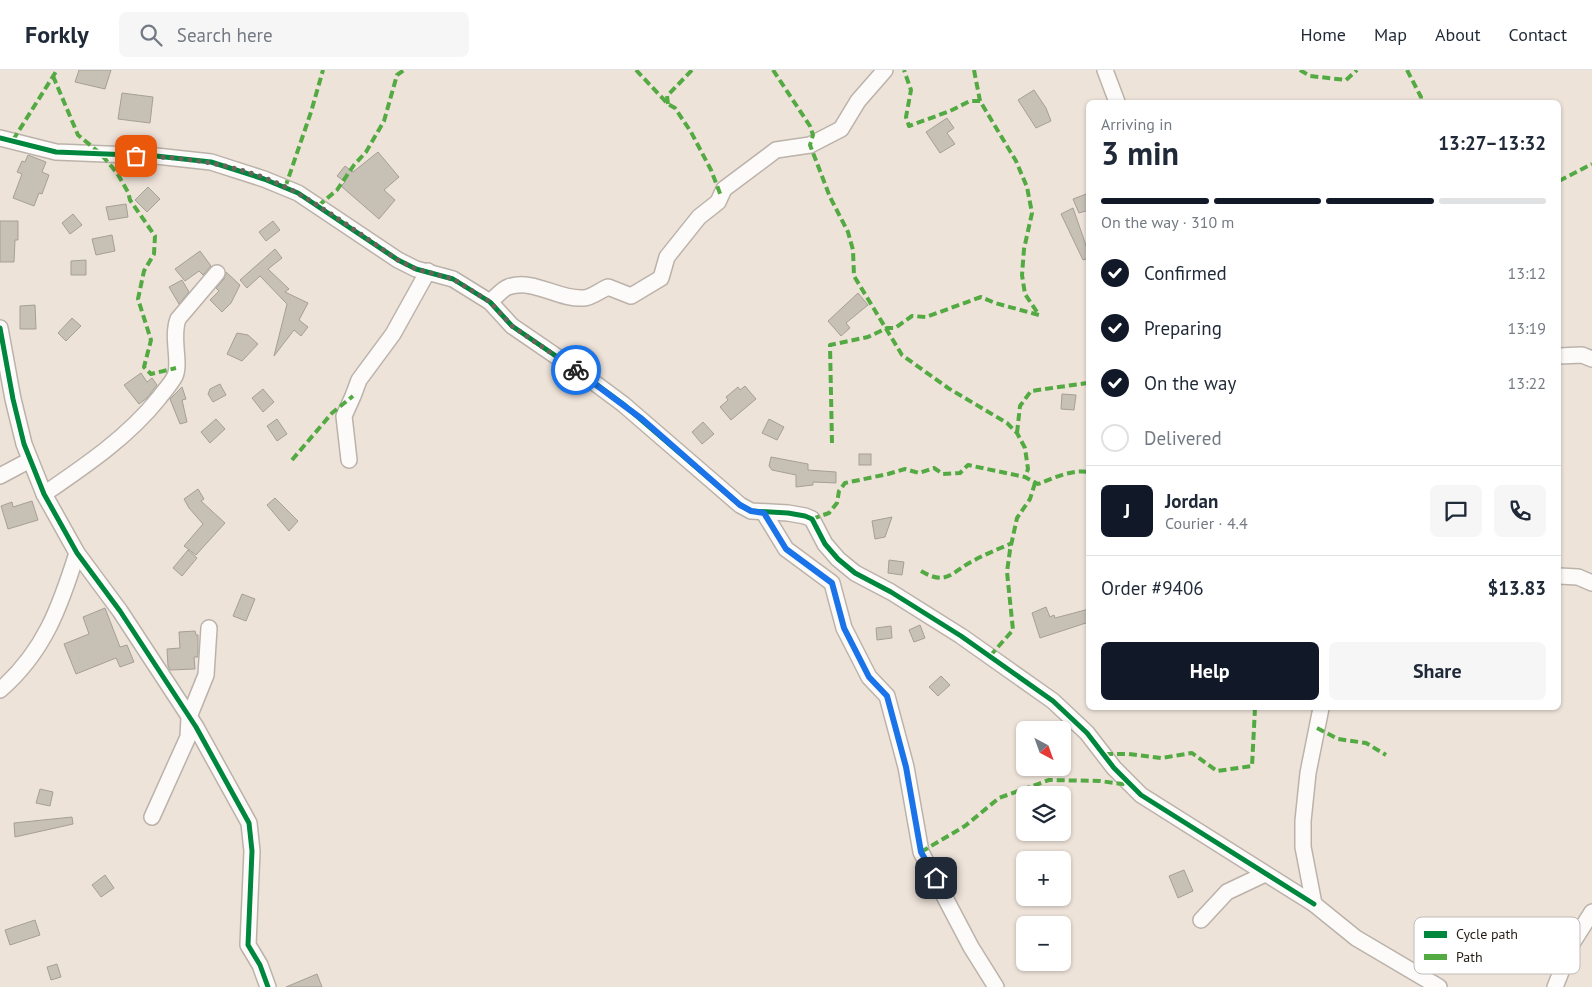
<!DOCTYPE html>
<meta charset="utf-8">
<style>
:root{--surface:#fff;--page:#f6f6f7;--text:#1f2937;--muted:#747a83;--line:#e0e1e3;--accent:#111827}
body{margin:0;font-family:"PT Sans",sans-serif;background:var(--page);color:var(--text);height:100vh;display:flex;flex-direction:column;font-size:19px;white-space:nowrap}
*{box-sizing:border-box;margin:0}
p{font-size:16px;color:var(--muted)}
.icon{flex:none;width:28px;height:28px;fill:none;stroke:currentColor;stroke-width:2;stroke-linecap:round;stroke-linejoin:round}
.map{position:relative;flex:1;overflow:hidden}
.panel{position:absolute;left:1086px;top:30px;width:475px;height:610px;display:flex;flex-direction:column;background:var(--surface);border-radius:8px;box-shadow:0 1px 4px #0004}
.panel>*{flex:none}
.needle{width:32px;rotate:139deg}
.tools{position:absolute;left:1016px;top:651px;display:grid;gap:10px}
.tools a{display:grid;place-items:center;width:55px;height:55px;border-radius:8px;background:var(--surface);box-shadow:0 1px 4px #0004;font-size:25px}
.pin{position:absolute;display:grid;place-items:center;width:42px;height:42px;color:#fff;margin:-21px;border-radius:10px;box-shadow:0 2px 8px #0006}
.courier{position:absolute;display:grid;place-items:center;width:50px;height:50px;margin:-25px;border:4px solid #1a73e8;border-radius:50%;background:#fff;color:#222;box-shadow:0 1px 6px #0007}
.headline em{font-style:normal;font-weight:600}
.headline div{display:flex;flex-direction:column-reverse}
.headline{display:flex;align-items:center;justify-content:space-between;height:85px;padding:0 15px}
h1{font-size:32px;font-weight:600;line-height:38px}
.bar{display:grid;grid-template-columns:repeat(4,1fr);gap:8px 5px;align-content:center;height:60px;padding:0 15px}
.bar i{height:6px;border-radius:4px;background:var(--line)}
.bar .on{background:var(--accent)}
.bar p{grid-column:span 4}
.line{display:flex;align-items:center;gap:12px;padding:0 15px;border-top:1px solid var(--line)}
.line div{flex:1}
.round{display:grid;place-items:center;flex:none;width:52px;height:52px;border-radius:8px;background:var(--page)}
ol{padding:0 15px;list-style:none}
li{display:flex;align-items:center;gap:15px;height:55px}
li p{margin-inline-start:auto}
li .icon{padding:5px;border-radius:50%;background:var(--accent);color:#fff;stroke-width:4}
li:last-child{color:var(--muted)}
li i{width:28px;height:28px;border:2px solid var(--line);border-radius:50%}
.button{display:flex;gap:10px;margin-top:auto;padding:10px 15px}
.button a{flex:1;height:58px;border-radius:8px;background:var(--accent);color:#fff;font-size:20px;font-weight:600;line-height:58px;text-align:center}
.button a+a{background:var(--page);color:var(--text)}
header{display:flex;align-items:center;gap:30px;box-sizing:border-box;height:70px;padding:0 25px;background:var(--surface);border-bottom:1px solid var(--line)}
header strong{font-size:24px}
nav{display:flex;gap:28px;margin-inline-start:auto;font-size:18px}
.search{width:350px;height:45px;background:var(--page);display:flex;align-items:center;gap:12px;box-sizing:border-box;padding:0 18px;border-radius:8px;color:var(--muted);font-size:19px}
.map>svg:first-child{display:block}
</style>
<header>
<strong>Forkly</strong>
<div class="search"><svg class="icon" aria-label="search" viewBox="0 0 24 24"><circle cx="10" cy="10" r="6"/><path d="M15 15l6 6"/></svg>Search here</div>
<nav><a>Home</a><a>Map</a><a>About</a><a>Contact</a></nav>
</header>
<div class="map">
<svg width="1592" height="917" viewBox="0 0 1592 917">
<rect width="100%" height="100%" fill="#eee3d9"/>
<!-- building -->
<g fill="#c6c0b5" stroke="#a59f97">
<polygon points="79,0 111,0 105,19 75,12"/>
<polygon points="1034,20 1046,38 1051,51 1036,58 1018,30"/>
<polygon points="122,23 153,27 150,53 118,49"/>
<polygon points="947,48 954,58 947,63 955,74 940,83 926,62"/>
<polygon points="378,82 399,107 384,120 395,130 379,149 341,116 345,112 337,106 345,96 353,102"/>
<polygon points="28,85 46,92 42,102 49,105 42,124 39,123 34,136 13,128 22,104 17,102 22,91 25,92"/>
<polygon points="148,117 160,129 147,142 135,130"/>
<polygon points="1089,123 1089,140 1079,143 1073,129"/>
<polygon points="126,134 128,147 109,150 106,137"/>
<polygon points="1073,138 1089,184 1089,188 1083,190 1061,144"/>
<polygon points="73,144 82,155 70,164 62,153"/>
<polygon points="0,151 18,151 18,170 15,170 14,192 0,192"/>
<polygon points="273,151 280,160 266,171 259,162"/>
<polygon points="112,165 115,181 96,185 92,169"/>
<polygon points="275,179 282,188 268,199 289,219 285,222 308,233 299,250 308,257 301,266 294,260 274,286 287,234 260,206 247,218 240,210"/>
<polygon points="200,181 211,196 203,205 199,201 185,211 175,199"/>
<polygon points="86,190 86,205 71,205 71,191"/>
<polygon points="226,202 240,215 231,233 222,242 210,230 219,221 216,218 224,209"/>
<polygon points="182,210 189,222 179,234 169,217"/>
<polygon points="858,223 868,235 846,253 850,258 841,266 828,251"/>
<polygon points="35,235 36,259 20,259 20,236"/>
<polygon points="72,248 81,256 66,271 58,263"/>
<polygon points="237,263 248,265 258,274 242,291 227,284"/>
<polygon points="141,303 147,312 152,308 157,315 147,328 139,334 124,315"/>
<polygon points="220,314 226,325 213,332 208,324 210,319"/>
<polygon points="745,316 756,329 731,350 720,337 728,330 726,327 738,317 740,320"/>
<polygon points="182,317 186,329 182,330 187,352 180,354 170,329"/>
<polygon points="263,319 274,332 263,342 252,328"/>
<polygon points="1062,324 1076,325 1074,340 1061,339"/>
<polygon points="216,349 225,359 210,373 201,362"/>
<polygon points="277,349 287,364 277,371 267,356"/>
<polygon points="769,349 784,357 777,370 762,363"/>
<polygon points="703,352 714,364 702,374 692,362"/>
<rect x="859" y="384" width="12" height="11"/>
<polygon points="771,387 808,394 808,400 836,402 836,413 813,412 813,415 796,417 796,405 772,400 769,396"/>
<polygon points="198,419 204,429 201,431 225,453 196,485 184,476 203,454 189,438 184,429"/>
<polygon points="275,428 298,451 289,461 267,435"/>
<polygon points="32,431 38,450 8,459 1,436 12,432 13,437"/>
<polygon points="892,447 885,467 875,469 872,451"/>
<polygon points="188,480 197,488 182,506 173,498"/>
<polygon points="889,490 904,492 902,505 888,503"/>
<polygon points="242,524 255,529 246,551 233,546"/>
<polygon points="1046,537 1050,547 1054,545 1055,548 1089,539 1089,552 1040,568 1032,543"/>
<polygon points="105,538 120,577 127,575 134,592 120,597 116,588 76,604 64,574 89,564 83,547"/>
<polygon points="920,555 925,568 914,572 909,560"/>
<polygon points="891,556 892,568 877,570 876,558"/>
<polygon points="195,561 196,565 198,565 198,587 194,587 195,599 170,600 168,596 167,579 180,578 179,562"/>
<polygon points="941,606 950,615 938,626 929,617"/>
<polygon points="40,719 53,722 50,736 36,733"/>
<polygon points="72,747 73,754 15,767 14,753"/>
<polygon points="1184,800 1193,821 1178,828 1169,806"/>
<polygon points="105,805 114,818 101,827 92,815"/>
<polygon points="35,850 40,865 10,875 5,860"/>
<polygon points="57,894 61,907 51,910 47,897"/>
<polygon points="317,904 322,917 286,917"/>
</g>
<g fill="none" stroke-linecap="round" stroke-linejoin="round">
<!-- minor casing -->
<g stroke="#bbb2aa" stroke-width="18">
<g id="minor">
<polyline points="1105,0 1117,32"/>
<polyline points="0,68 56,82 156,86 211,92 264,109 298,123 398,190 416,199 453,209 490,232 512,256 588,308 623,334 740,435 751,441 788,443 805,446 812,449 825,474 838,489 855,503 891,522 961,566 1053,631 1087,663 1114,698 1141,725 1314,834"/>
<path d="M490,232C495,228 502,219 508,217C534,208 558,230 584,228C591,228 601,220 608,217L631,226L661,208L667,187L699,147L718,132L724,119L776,80L810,75L841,59L858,31L885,0"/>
<polyline points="0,258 13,329 24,374 44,424 77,483 120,541 196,657 249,753 252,781 248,875 260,895 268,917"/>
<polyline points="1559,286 1582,285 1592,289"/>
<polyline points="349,390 344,346 353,326 359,310 393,264 428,201"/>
<polyline points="0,406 30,390"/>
<path d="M44,424C85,396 128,367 159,328C164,321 171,314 175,306C181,293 171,267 178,249L217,203"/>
<polyline points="764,443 786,479 832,513 844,558 869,607 887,626 906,697 921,782 971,877 996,917"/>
<polyline points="1559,506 1578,507 1592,513"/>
<path d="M0,620C44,582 60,537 77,483"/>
<polyline points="1321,638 1308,703 1303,751 1303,777 1314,834 1356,868 1439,917"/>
<polyline points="152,747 188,667 189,647 206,605 209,558"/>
<polyline points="1201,850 1227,822 1265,804"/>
<polyline points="1555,917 1573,872 1592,842"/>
</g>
</g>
<!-- minor -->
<use href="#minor" stroke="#fcfbf9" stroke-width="15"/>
<!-- quiet -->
<g stroke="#53aa42" stroke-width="4" stroke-dasharray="8 4" stroke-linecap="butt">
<polyline points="636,0 668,34 675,38 691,62 711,100 721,126"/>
<polyline points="773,0 810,56 813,65 810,75 830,127 848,162 853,180 854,206 902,285 948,318 1007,353 1017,363 1025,378 1028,399 1025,407"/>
<polyline points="974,0 980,31"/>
<polyline points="1300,0 1310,6 1346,10 1357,0"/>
<polyline points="1407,0 1421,27 1421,32"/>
<polyline points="53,6 78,65 101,84 117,103 128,122 130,130 155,166 154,184 144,201 138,229 151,270 144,297 151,304 176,298"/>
<polyline points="668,34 667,26 692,0"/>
<polyline points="13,70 57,0"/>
<polyline points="1559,111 1592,94"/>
<polyline points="285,118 311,42 323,0"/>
<polyline points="318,136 337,120 354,95 366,82 384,51 397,5 404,0"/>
<polyline points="1017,363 1020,336 1031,321 1087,313 1089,311"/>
<polyline points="832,373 830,275 868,267 887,258 895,258 912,246 926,247 981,227 995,233 1039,245 1025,224 1022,205 1024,179 1032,143 1027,117 1016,91 980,31 970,31 950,41 909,56 906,47 911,20 904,0"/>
<polyline points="292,390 332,343 353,326"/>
<path d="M812,449L829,443L837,433L839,421L845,413L888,404L905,399L919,403L934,398L943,404L960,403L968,395L1025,407L1038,414C1054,408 1072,399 1089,402"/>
<path d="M921,501C948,517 952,501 973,491C985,484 999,479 1012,473"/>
<polyline points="990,586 1013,560 1007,502 1010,480 1017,448 1030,429 1035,413"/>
<polyline points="1317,658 1338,669 1366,673 1386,685"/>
<polyline points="1105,684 1129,684 1161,688 1192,683 1217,701 1252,696 1255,638"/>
<polyline points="921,782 965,756 999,728 1049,710 1100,711 1130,715"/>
</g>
<!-- cycleway casing -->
<g stroke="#fff" stroke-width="8">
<g id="cycleway">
<polyline points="0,68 56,82 156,86 211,92 264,109 298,123 398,190 416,199 453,209 490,232 512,256 588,308 623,334 740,435 751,441 788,443 805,446 812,449 825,474 838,489 855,503 891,522 961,566 1053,631 1087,663 1114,698 1141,725 1314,834"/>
<polyline points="0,258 13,329 24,374 44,424 77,483 120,541 196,657 249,753 252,781 248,875 260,895 268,917"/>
</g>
</g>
<!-- cycleway -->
<use href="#cycleway" stroke="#00873e" stroke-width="5"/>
</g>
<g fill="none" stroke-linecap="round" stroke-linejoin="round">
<!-- done -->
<path stroke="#6b635b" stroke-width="5" stroke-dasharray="0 9" d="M136,86C191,87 250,96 299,124C333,144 366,168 398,190L416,199L453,209L490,232L512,256L576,300"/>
<!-- route -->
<polyline stroke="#1a73e8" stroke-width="6" points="576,300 642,349 740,435 751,441 764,443 786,479 832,513 844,558 869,607 887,626 906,697 921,782 936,808"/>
</g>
<!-- legend -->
<rect x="1414" y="847" width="166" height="57" rx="8" fill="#fff" stroke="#bebcb9" stroke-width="1"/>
<rect x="1424" y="861" width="23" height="7" fill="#00873e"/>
<rect x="1424" y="884" width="23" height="6" fill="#53aa42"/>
<g font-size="14" fill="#251e17">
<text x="1456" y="869">Cycle path</text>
<text x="1456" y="892">Path</text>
</g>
</svg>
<div class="tools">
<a><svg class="needle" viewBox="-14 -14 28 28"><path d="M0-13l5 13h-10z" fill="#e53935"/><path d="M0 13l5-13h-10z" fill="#747a83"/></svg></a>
<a><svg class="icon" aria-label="layers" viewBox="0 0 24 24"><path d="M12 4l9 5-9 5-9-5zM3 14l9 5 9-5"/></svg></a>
<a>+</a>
<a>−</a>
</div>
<div class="pin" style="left:136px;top:86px;background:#ea580c"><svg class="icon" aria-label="bag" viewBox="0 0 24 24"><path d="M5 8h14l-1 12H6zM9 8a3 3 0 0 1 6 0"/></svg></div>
<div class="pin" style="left:936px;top:808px;background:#1f2937"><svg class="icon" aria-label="home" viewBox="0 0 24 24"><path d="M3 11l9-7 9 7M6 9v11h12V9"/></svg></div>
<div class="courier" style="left:576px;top:300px"><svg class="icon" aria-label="bike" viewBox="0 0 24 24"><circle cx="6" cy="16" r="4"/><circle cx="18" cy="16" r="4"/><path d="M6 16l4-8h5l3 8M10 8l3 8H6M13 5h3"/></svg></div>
<section class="panel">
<div class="headline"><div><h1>3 min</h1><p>Arriving in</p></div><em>13:27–13:32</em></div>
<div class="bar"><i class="on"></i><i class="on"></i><i class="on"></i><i></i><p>On the way · 310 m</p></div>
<ol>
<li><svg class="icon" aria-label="check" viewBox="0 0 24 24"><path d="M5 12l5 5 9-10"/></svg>Confirmed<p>13:12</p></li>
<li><svg class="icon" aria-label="check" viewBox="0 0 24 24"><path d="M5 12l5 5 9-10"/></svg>Preparing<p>13:19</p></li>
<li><svg class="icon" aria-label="check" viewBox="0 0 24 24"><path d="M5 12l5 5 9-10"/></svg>On the way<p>13:22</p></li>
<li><i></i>Delivered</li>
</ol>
<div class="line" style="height:90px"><b class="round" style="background:var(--accent);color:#fff">J</b><div><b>Jordan</b><p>Courier · 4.4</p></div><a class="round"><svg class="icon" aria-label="chat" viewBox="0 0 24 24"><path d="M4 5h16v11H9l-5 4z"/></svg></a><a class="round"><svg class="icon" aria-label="phone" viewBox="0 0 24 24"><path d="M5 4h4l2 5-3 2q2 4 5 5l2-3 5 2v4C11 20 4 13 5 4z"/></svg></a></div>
<div class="line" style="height:65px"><div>Order #9406</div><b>$13.83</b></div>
<div class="button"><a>Help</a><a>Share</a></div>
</section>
</div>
